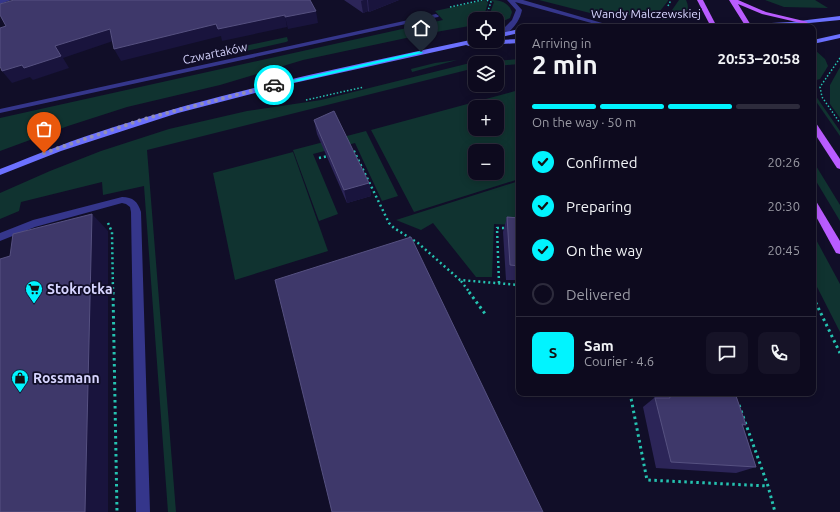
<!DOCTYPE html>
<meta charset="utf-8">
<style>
:root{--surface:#0d0a1e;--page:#161327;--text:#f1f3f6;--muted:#9a9aa4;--line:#2d2b3c;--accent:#01f4ff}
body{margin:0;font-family:Ubuntu,sans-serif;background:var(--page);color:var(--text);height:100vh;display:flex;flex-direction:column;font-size:15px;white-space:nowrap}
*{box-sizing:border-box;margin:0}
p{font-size:13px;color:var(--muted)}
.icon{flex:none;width:22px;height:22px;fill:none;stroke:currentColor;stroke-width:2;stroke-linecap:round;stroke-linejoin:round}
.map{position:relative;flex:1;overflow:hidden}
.side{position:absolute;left:516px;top:24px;width:300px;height:372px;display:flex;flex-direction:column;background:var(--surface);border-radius:8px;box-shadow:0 2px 10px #0003,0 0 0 1px var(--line)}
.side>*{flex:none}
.controls{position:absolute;left:468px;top:12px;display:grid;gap:8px}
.controls a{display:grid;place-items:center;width:36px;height:36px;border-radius:8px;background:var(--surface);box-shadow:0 2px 10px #0003,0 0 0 1px var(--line);font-size:20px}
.pin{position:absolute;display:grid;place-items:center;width:34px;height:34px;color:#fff;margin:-41px -17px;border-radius:50% 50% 50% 0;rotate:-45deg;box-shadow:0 0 4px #0007}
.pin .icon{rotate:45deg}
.courier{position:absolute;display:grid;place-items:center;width:40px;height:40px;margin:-20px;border:3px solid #01f4ff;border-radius:50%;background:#fff;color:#222;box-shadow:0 1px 5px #0007}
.summary em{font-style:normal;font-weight:600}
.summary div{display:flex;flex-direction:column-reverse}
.summary{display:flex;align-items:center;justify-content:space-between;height:68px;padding:0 16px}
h1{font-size:26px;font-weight:600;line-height:30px}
.bar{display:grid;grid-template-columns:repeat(4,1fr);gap:6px 4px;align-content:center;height:48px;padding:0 16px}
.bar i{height:5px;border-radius:3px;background:var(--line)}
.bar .active{background:var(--accent)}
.bar p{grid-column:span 4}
.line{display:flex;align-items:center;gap:10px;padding:0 16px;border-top:1px solid var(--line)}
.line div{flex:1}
.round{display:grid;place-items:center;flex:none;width:42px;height:42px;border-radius:8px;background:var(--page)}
ol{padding:0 16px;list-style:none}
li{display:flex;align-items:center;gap:12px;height:44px}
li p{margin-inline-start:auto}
li .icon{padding:4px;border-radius:50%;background:var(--accent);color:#111;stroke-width:4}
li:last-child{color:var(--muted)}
li i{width:22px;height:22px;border:2px solid var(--line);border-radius:50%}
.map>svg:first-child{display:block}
</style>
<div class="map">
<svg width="840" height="512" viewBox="0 0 840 512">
<rect width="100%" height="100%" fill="#110e28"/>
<!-- green -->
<g fill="#103330" fill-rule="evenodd">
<polygon points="485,0 488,3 483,19 475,19 475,25 425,34 303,60 220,85 127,107 68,126 0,151 0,118 443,20 435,11"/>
<path d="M490,0C500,0 508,2 512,12L510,18L497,24V19H488L494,2Z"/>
<polygon points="539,0 668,0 668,1 660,11 628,15 590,13"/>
<path d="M679,0H686C694,17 675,19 662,20V17L670,13Z"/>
<polygon points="765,0 815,0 828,8 784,7"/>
<polygon points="287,37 288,41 286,42 229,55 226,50"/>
<polygon points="815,50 825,59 828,66 820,79 813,81 813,51"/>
<polygon points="519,59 519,64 497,66 497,63 475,63 475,68 147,150 176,512 168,512 144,186 103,195 102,182 21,202 19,211 0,219 0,193 50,171 101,151 169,129 247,111 321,100 466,64"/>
<polygon points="457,60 412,72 411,69 435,63"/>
<polygon points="840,67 840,118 830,104 830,85"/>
<path d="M519,90V179L414,212L371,130ZM475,107H497V129H475ZM475,151H497V173H475Z"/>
<polygon points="813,92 840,131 840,136 813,97"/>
<polygon points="366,131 398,196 382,201 355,143 313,154 338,214 319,221 293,150"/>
<polygon points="293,152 328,251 235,280 213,173"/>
<polygon points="813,161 840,205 840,221 813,176"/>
<polygon points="519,181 519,225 494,224 492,277 476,277 433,223 421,230 396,220"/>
<polygon points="813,234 840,284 840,332 813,279"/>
</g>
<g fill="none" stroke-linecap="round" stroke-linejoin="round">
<!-- path-far2 -->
<g stroke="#25c3b1" stroke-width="1.5" stroke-dasharray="1.5 2" stroke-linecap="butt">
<polyline points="668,6 671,0"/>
<polyline points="450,7 482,0"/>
<polyline points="485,19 491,2 486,0"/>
<polyline points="840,58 820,87 822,97 840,123"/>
<polyline points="306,100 364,87"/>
</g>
<!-- path-far1 -->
<g stroke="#25c3b1" stroke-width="2.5" stroke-dasharray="2 3" stroke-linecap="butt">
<polyline points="350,149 353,149 389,223 394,228 418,243 460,280 519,285"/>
<polyline points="319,158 328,156"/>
<polyline points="108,223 112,232 113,293"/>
<polyline points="461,281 470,293"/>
<polyline points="499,283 497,228 508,228"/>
</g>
<!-- path -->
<g stroke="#25c3b1" stroke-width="3" stroke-dasharray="2.5 3.5" stroke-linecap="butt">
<polyline points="113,292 117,512"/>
<polyline points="469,292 486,315"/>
<polyline points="813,297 840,353"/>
<polyline points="630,393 647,480 768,486"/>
<polyline points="739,405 768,486 775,512"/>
</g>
<!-- service -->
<path fill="#35368b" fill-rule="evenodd" d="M122,197C133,197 138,202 141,212L150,512H136L131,212L130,207L126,204L122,203L35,227L0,241V233L33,220Z"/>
<!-- minor -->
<g fill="#35368b" fill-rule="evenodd">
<polygon points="0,0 11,0 0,4"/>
<path d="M507,0H523L609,25L606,27L515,2L522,10C520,21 511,33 500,37L497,35L512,20L516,10Z"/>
<polygon points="436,14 439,16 438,17 0,113 0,109"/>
</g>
<!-- secondary -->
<g fill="#6c71ff" fill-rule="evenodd">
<polygon points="840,16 840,20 769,27 539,27 542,25 606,23 749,24 791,22"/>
<polygon points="519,29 519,33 497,38 497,34"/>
<polygon points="840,34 840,38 813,44 813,40"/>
<path d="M475,39V41H478L519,39V43L469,46L466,45L294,83L178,113L61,151L0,175V169C38,154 75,139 114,127C232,89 354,65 475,39Z"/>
</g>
<!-- primary -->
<g fill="#b95cff" fill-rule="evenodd">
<polygon points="697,0 703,0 717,27 711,27"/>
<polygon points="729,0 738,0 766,12 808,22 805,24 762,14 738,4 752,27 746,27"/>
<polygon points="813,122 816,123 840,159 840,169 837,168 813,131"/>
<polygon points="813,200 816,201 840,241 840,254 836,253 813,211"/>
</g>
</g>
<!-- wall -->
<g fill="#2c2558">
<polygon points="344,0 399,0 369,12 368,11 363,13"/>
<polygon points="314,120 369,183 371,196 347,203 317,134"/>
<polygon points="507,217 519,218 519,280 506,280 503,232"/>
<polygon points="653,393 735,393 746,425 743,426 756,467 736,473 656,468 643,407 654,398"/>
</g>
<!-- shaded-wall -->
<g fill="#19143d">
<polygon points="364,0 367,0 368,11 363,13 361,1"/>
<polygon points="368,0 399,0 369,12"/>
<polygon points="316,11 318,23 288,29 285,17"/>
<polygon points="285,15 287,27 222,41 221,36 121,61 114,49 216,24"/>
<polygon points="110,29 116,40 63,58 69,68 33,80 30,77 12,83 2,71 22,65 55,46"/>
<polygon points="369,183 371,196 347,203 344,190"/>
<polygon points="92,214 108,231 108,512 85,512"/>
</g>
<!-- building -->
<g fill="#3e386a" stroke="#565181">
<polygon points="14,0 310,0 316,11 285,17 285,15 218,29 216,24 114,49 110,29 55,46 61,56 24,68 22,65 2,71 0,66 0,28 6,26 0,15 0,4"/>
<polygon points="334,111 369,183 344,190 314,120"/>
<polygon points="92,214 85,512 0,512 0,259 10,256 13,234"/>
<polygon points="507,217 519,218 519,266 510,265"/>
<polygon points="411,237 543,512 332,512 275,280"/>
<polygon points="669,393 735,393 746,425 742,424 756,467 671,462 655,398 670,398"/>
</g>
<!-- route -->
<polygon fill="#01f4ff" points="421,51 423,53 274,87 271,85"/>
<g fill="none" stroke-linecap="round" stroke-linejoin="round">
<!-- done -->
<polyline stroke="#928fb4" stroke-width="4" stroke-dasharray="0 7.2" points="44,153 144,119 274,85"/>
</g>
<!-- icons -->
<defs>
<g id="supermarket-pin" transform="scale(0.9)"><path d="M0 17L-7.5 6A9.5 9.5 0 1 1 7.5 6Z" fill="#01f4ff" stroke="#110e28"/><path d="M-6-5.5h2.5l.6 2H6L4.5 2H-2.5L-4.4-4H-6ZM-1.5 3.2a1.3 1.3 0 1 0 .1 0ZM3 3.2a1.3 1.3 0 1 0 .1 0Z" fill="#111"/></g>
<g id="shop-pin" transform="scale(0.9)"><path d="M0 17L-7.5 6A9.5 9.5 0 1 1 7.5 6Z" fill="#01f4ff" stroke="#110e28"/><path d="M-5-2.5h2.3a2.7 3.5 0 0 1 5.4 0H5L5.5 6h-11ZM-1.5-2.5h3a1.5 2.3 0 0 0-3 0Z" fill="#111"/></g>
</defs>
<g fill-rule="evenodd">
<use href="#supermarket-pin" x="34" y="289"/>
<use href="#shop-pin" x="20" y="378"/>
</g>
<g text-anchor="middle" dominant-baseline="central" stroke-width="3.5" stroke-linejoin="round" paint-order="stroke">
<!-- far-street labels -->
<g font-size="12" fill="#d7d5ff" stroke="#110e28">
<text x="646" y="13">Wandy Malczewskiej</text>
<text transform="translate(215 53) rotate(-12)">Czwartaków</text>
</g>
<!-- poi labels -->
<g font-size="14" font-weight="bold" fill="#d7d5ff" stroke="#110e28" text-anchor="start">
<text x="47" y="289">Stokrotka</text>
<text x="33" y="378">Rossmann</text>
</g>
</g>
</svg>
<div class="controls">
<a><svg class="icon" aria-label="locate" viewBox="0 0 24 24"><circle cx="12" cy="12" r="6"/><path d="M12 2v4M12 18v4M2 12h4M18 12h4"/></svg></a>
<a><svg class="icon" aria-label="layers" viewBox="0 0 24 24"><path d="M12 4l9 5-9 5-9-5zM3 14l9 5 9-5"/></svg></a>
<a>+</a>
<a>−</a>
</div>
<div class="pin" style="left:44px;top:153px;background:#ea580c"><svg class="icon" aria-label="bag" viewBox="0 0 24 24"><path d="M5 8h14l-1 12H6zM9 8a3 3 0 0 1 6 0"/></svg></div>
<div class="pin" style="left:421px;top:52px;background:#1f2937"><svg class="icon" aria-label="home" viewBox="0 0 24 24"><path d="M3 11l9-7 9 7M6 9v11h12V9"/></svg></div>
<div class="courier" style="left:274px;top:85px"><svg class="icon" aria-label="car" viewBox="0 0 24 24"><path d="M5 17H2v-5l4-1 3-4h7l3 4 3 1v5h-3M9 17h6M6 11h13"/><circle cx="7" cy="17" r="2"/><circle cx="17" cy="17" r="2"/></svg></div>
<section class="side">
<div class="summary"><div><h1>2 min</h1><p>Arriving in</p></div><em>20:53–20:58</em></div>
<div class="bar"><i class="active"></i><i class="active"></i><i class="active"></i><i></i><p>On the way · 50 m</p></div>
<ol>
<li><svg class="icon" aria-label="check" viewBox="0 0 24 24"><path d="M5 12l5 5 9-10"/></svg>Confirmed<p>20:26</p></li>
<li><svg class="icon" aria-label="check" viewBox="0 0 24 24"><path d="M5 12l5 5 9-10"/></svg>Preparing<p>20:30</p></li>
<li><svg class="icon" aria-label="check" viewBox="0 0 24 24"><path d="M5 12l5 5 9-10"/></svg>On the way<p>20:45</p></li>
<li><i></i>Delivered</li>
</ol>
<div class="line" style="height:72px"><b class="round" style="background:var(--accent);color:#111">S</b><div><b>Sam</b><p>Courier · 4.6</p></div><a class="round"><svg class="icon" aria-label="chat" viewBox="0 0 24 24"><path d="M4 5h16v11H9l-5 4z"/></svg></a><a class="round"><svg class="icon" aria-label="phone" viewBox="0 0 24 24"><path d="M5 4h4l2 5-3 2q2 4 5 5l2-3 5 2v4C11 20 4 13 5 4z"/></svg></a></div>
</section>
</div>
